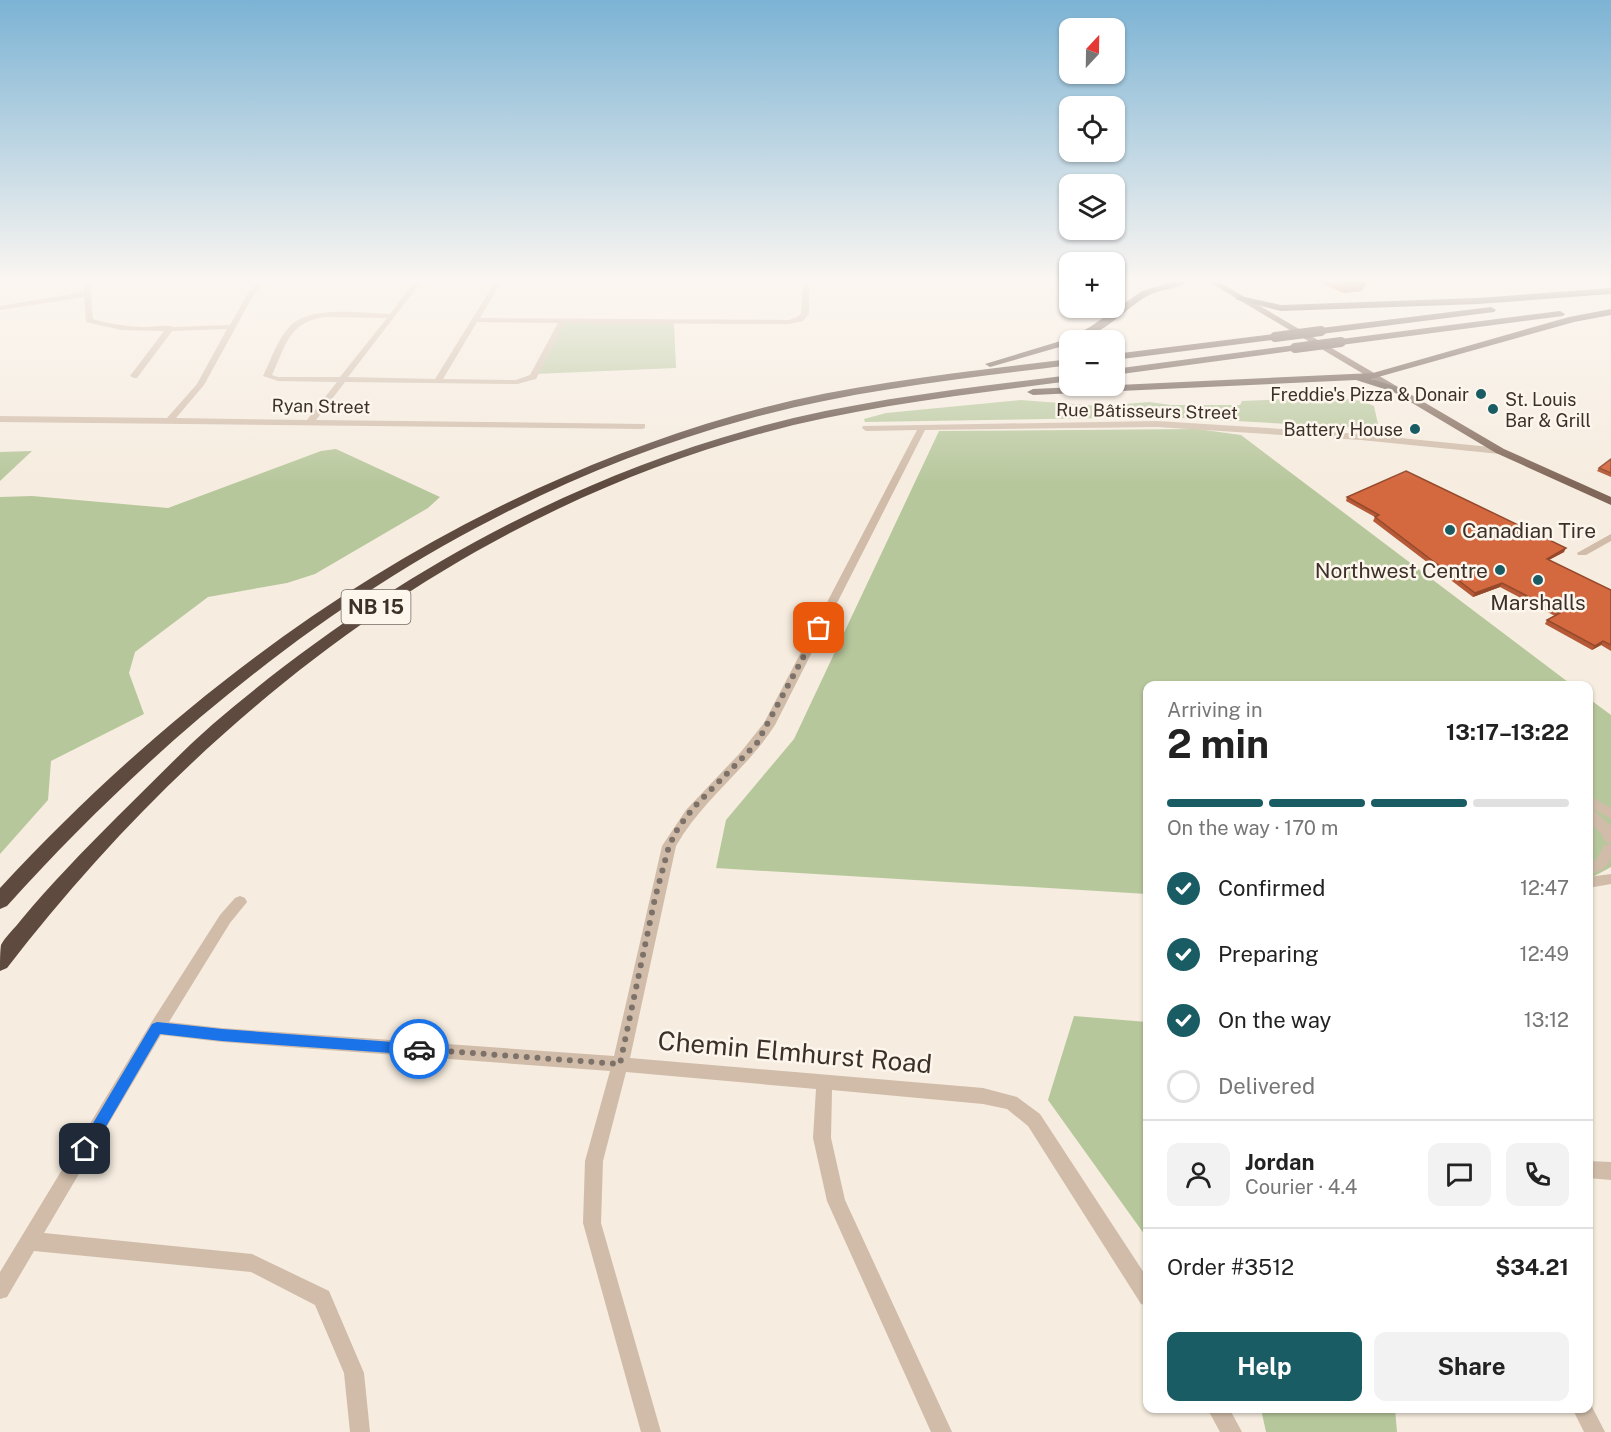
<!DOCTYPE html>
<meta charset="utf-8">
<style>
:root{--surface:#fff;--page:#f2f2f2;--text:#222;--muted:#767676;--line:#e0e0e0;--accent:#195c64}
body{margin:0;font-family:"Public Sans",sans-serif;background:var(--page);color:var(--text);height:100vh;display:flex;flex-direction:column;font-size:22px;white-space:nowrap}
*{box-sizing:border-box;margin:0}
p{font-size:20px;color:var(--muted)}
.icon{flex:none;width:33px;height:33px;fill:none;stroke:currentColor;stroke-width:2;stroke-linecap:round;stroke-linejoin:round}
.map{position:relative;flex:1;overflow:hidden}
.details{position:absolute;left:1143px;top:681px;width:450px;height:732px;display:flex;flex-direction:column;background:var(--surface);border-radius:12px;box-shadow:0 2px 4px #0004}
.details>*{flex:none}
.needle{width:39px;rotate:22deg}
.buttons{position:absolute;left:1059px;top:18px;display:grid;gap:12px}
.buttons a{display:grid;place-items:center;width:66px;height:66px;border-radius:12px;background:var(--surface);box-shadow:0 2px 4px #0004;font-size:30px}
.pin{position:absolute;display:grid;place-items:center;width:51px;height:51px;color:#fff;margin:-26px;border-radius:12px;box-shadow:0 3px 9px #0006}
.courier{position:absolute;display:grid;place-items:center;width:60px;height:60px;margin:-30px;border:4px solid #1a73e8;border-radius:50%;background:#fff;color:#222;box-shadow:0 2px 8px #0007}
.headline em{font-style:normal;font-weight:700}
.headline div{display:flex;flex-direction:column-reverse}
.headline{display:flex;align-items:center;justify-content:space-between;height:102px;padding:0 24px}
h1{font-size:39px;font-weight:700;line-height:45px}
.bar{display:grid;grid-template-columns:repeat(4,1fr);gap:9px 6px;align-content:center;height:72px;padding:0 24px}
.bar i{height:8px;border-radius:4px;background:var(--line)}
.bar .on{background:var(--accent)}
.bar p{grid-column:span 4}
.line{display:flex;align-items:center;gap:15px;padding:0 24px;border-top:2px solid var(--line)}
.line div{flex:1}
.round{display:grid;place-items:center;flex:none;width:63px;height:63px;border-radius:12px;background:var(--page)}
ol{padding:0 24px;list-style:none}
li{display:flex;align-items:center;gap:18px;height:66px}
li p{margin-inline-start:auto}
li .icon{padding:6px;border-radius:50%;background:var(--accent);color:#fff;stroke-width:4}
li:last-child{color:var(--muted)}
li i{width:33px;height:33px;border:3px solid var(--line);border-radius:50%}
.action{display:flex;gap:12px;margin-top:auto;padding:12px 24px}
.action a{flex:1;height:69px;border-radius:12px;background:var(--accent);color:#fff;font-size:24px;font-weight:700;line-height:69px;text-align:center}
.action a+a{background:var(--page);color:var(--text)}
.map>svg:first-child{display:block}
</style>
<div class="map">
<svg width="1611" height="1432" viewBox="0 0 1611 1432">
<rect width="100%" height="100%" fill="#f6ecdf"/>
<!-- green -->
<g fill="#b7c79c">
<polygon points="563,320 674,323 676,368 535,374"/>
<polygon points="1330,397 1363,401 1374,406 1379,429 1165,417 865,422 864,419 886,413 1021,400 1099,406 1149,402 1171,405 1240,405 1242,401"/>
<polygon points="1197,429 1241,435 1572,685 1148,686 1147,894 716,868 726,820 794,739 939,431"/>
<polygon points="336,449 440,497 428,508 315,574 287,583 208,597 135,652 129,673 144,714 51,761 48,800 0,854 0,497 32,496 168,508 321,451"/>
<polygon points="32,451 0,481 0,452"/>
<polygon points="1588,698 1611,715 1611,867 1589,879"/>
<polygon points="1074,1016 1147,1022 1147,1238 1048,1100"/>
<polygon points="1261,1409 1395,1409 1397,1432 1266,1432"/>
</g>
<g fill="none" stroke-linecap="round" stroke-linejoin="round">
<!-- minor -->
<g fill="#d0bca9" fill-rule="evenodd">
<path d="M84,282H90L93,319C109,324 124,326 141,327C151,327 167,324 174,327L230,325L248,293L258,282H265L254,294L204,385L176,418L307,420L337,382L278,381L263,376C271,360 277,340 290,326C310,305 363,313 390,314L414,282H421L348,377L435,379L495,282H501L480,318L789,320L797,317L801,314L803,282H809V314L803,321L789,324L565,323L536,379L517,384L345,382L316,420L645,424V428L642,429L0,422V416L167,418L197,384L227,329L172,331L137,378H134L130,376L164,331L121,330L86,322L84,297L0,310V306L84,292ZM324,317L387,318L340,377H278L272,375C286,345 288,323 324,317ZM477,322L558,323L530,375L516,380L443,379Z"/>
<path d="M1157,421L1361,434L1500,448L1504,451L1500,454L1361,440L1157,427L925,430L775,725C747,769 702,800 676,846L630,1058L983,1088L1017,1097L1040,1114L1148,1279V1306L1141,1304L1028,1126L1007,1109L983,1104L832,1090L831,1138L845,1200L952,1432H931L827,1201L813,1138L816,1089L626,1072L603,1161L601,1223L661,1432H641L583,1223L585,1161L610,1071L222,1042L161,1035L44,1233L252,1254L329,1291L364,1373L370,1432H350L344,1373L315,1305L251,1272L34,1251L7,1297L0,1299V1272L151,1023L220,915L235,898L240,896L245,898L247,902L230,923L169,1022L222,1028L614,1056L662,846L686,810L740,753L764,723L917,430L866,431L862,428L863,426Z"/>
<polygon points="1611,534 1611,541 1586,555 1578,555 1577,553"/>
<polygon points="1588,795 1611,808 1611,819 1588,806"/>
<polygon points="1588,808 1593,810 1611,826 1611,843 1605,842 1601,833 1588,821"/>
<path d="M1609,844H1611C1611,865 1608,869 1588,875V864L1597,859L1604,845Z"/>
<polygon points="1611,874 1611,884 1588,888 1588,877"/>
<polygon points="1588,1161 1611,1162 1611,1180 1588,1178"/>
<polygon points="1589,1401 1605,1432 1584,1432 1572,1408 1588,1408"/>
<polygon points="1207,1408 1229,1408 1242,1432 1220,1432"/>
</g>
<!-- major -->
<polygon fill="#806759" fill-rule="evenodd" points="1209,282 1219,282 1504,449 1611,497 1611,505 1496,453"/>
<!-- highway -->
<g fill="#5e4a3f" fill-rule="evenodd">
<path d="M1172,282H1187C1175,290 1159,289 1147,296C1123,310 1099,340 1070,340V344L990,367L985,364L1067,339L1090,327L1142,291Z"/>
<polygon points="1611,288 1611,294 1478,304 1281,311 1235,299 1240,296 1281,305 1478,298"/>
<polygon points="1491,307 1496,310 1494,312 1321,334 1316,331 1321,328"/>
<polygon points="1611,309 1611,315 1574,322 1371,379 1407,390 1409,392 1403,395 1356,380 1033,395 1027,392 1033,389 1373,373 1569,317"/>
<polygon points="1560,311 1565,314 1563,316 1341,345 1336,342 1341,339"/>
<polygon points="1275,334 1280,337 1279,339 1114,360 1114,354"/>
<polygon points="1295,345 1300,348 1299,350 1114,375 1114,369"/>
<path d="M1070,359V365C962,379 853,390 748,419C454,499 208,683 7,906L0,909V888C203,669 447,498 736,415C844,384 958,373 1070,359Z"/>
<path d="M1070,375V381C966,395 861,406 759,434C455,517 197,721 7,968L0,971C0,963 0,952 1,945C5,937 15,928 21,920C51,884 84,850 117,817C149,786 180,753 213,724C370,590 549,486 748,430C853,400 962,389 1070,375Z"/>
</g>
<!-- highway-bridge -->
<g stroke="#5e4a3f" stroke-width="10">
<polyline points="1275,337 1321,331"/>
<polyline points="1295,348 1341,342"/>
</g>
</g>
<!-- wall -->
<g fill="#b65936">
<polygon points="1319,282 1367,282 1366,286 1363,287 1362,291 1343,293"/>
<polygon points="1611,459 1611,477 1597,471 1599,468"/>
<polygon points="1347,497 1564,552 1549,560 1611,590 1611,651 1601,645 1592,650 1545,624 1547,620 1555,616 1500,587 1473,597 1373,521 1375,517 1346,501"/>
</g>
<!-- shaded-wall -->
<g fill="#94492c">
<polygon points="1361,282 1367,282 1366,286 1363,287 1362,291 1343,293 1346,284"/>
<polygon points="1566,548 1564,552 1545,562 1547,559"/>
<polygon points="1502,583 1500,587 1473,597 1475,593"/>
<polygon points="1603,641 1601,645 1592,650 1595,646"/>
</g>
<!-- building -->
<g fill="#d4683f" stroke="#94492c" stroke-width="1.5">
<polygon points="1343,282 1363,282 1346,284"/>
<polygon points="1611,459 1611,473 1599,468"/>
<polygon points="1406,471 1566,548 1547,559 1611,590 1611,645 1603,641 1595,646 1547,620 1560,613 1502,583 1475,593 1375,517 1379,515 1347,497"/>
</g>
<!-- sky -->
<linearGradient id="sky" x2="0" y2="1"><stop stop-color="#7cb3d4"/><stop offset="0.58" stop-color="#fbf6f1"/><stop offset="1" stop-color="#fbf6f1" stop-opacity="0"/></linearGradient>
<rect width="1611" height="483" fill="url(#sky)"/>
<!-- route -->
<polygon fill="#1a73e8" points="157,1022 222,1029 419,1044 425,1049 419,1055 222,1041 160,1034 90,1154 80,1154 80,1145 152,1024"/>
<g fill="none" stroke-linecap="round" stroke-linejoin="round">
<!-- done -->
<polyline stroke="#7d7269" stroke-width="6" stroke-dasharray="0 10.8" points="419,1049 620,1064 655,898 669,846 678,828 694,807 757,743 819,628"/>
</g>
<!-- markers -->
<g fill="#195c64" stroke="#fcf6ed" stroke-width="2">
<circle cx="1481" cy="394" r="6"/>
<circle cx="1493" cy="409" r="6"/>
<circle cx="1415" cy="429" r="6"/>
<circle cx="1450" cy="530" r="6"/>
<circle cx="1500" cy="570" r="6"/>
<circle cx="1538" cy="580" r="6"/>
</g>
<g text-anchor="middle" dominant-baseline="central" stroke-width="5" stroke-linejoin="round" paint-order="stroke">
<!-- far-poi labels -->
<g font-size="18" fill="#3c3029" stroke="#fcf6ed" text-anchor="end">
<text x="1469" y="394">Freddie's Pizza &amp; Donair</text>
<text x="1505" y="399" text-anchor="start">St. Louis<tspan x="1505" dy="21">Bar &amp; Grill</tspan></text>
<text x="1403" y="429">Battery House</text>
</g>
<!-- far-street labels -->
<g font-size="18" fill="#3c3029" stroke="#fcf6ed">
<text transform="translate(321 406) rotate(1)">Ryan Street</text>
<text transform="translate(1147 411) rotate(1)">Rue Bâtisseurs Street</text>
</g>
<!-- shield labels -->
<rect fill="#fcf6ed" stroke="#766b64" stroke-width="1.5" x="341.5" y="590" width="69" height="34" rx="4.5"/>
<g font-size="20" font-weight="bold" fill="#3c3029">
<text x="376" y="607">NB 15</text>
</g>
<!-- poi labels -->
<g font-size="21" fill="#3c3029" stroke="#fcf6ed" text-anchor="start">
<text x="1462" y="530">Canadian Tire</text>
<text x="1488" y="570" text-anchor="end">Northwest Centre</text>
<text x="1538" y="602" text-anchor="middle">Marshalls</text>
</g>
<!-- near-street labels -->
<g font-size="26" fill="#3c3029" stroke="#fcf6ed">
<text transform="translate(795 1052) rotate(5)">Chemin Elmhurst Road</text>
</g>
</g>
</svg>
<div class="buttons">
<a><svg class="needle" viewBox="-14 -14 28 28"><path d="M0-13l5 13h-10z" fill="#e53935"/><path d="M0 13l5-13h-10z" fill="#767676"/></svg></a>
<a><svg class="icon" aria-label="locate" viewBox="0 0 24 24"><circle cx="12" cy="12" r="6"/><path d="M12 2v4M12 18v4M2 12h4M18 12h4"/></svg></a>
<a><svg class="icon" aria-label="layers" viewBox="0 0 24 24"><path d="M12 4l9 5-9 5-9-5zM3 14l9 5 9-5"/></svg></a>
<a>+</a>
<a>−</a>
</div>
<div class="pin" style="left:819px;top:628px;background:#ea580c"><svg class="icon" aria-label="bag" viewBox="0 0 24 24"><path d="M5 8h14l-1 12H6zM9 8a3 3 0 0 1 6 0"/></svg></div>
<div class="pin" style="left:85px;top:1149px;background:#1f2937"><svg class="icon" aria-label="home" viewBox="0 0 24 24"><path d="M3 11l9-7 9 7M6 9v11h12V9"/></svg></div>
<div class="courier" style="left:419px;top:1049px"><svg class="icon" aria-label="car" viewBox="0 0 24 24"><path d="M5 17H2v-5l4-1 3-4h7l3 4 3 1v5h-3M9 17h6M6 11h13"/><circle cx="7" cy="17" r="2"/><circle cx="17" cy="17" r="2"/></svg></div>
<section class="details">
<div class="headline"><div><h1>2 min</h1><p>Arriving in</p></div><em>13:17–13:22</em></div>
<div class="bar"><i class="on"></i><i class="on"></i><i class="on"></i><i></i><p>On the way · 170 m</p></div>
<ol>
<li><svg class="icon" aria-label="check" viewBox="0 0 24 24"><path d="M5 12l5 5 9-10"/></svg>Confirmed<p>12:47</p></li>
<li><svg class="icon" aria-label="check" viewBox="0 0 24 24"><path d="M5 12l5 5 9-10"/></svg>Preparing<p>12:49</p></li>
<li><svg class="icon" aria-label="check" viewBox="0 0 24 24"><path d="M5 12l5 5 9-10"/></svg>On the way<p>13:12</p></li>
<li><i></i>Delivered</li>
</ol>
<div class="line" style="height:108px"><a class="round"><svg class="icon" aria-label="person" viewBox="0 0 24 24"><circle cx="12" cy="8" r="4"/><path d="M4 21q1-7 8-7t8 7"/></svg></a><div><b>Jordan</b><p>Courier · 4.4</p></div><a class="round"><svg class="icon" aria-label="chat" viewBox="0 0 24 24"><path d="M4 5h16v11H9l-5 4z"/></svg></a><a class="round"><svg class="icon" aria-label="phone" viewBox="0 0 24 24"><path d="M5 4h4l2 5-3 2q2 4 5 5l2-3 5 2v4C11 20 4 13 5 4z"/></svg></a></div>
<div class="line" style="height:78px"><div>Order #3512</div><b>$34.21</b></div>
<div class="action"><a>Help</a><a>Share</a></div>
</section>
</div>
